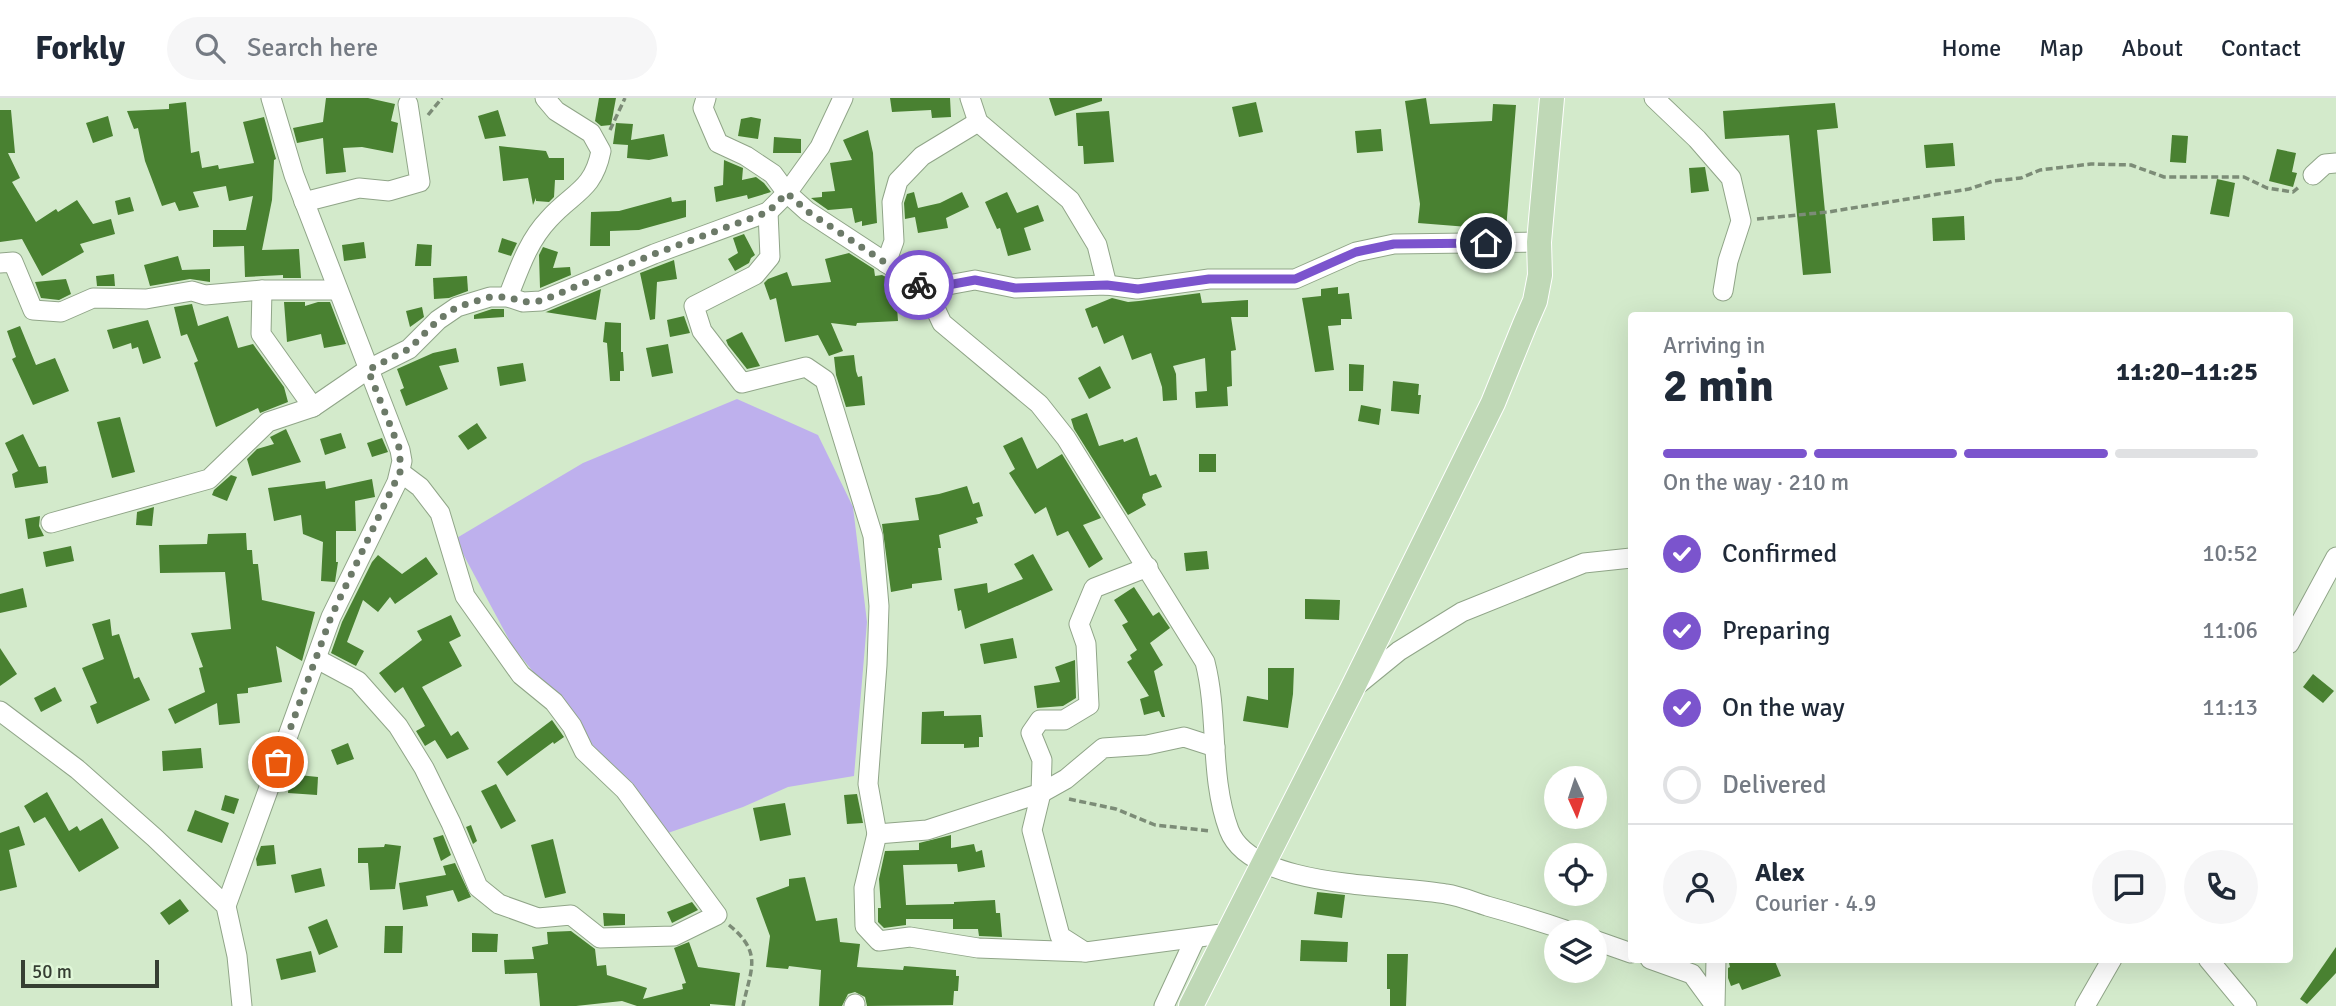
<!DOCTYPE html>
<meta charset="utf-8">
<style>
:root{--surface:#fff;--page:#f6f6f7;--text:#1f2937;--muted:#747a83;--line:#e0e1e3;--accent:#7b54cd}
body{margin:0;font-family:Signika,sans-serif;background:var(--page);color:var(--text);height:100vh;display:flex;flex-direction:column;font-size:26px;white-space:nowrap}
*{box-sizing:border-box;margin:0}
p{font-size:23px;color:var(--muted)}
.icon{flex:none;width:38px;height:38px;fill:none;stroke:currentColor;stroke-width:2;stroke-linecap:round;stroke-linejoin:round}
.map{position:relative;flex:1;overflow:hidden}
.details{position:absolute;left:1628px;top:214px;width:665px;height:651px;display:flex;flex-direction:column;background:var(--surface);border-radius:7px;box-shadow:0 7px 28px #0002}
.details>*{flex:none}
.needle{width:46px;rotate:177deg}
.fabs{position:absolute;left:1544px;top:668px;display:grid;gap:14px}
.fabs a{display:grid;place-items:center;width:63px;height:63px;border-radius:50%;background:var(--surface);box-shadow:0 7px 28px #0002;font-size:35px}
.scale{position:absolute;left:21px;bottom:18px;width:138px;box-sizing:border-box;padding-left:7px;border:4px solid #353e32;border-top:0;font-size:19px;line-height:24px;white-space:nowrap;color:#353e32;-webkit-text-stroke:5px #e0f7d8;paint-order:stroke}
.pin{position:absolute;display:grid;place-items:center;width:60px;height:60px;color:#fff;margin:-30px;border:4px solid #fff;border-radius:50%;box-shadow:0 2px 7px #0007}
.courier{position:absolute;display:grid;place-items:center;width:70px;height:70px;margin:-35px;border:5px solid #7b54cd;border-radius:50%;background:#fff;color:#222;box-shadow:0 2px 9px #0007}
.summary em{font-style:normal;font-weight:700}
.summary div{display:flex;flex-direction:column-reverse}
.summary{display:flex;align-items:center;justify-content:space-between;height:119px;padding:0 35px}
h1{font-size:46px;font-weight:700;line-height:52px}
.bar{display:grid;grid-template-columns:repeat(4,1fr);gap:10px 7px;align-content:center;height:84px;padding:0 35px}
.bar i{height:9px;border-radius:5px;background:var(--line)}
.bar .current{background:var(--accent)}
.bar p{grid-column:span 4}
.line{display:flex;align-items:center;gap:18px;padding:0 35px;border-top:2px solid var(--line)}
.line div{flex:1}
.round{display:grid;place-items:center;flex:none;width:74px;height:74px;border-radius:37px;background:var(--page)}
ol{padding:0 35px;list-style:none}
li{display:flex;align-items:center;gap:21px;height:77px}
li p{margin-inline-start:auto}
li .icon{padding:7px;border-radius:50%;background:var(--accent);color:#fff;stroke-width:4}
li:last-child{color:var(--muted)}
li i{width:38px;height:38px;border:4px solid var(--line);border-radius:50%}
header{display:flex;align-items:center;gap:42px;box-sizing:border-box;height:98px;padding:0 35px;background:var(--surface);border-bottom:2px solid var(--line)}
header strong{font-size:33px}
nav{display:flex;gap:38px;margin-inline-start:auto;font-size:24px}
.search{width:490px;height:63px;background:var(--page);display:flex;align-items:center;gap:18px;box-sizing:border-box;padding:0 24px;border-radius:38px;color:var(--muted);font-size:26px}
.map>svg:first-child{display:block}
</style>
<header>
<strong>Forkly</strong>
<div class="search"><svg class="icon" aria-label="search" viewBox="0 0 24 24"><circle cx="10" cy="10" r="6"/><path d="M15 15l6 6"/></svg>Search here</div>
<nav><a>Home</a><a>Map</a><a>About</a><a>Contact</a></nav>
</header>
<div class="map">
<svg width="2336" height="908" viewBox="0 0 2336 908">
<rect width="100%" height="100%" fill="#d3eacb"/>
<!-- green -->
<polygon fill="#beb0ed" points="737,301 818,337 853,409 867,524 854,678 788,689 743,709 665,736 513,549 455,441 583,365"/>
<!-- building -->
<g fill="#498131">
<polygon points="326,0 368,0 395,6 391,23 398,25 393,55 362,49 343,50 346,74 326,76 323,40 297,45 293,30 323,24"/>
<polygon points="599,0 616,0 611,27 601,28 595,23"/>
<polygon points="890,0 950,0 951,19 932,20 931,12 892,14"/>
<polygon points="1049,0 1102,0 1102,3 1055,18"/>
<polygon points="1426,0 1430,26 1492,23 1493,6 1516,7 1506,132 1418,125 1420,106 1405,3"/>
<polygon points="186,4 191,55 199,53 202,70 218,67 219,71 254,65 243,24 264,19 276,61 274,62 272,102 262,152 299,151 301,180 283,180 283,177 245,179 244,148 213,149 213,132 246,132 253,98 229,103 226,88 193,94 199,109 179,113 175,104 162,108 145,63 138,30 134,31 127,13 169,11 169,6"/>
<polygon points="1256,4 1263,34 1239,39 1232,9"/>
<polygon points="1835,5 1838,30 1817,32 1831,175 1803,177 1789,37 1725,41 1723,13"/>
<polygon points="0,12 11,12 15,55 8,55 20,80 12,84 36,124 56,111 58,114 77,102 93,126 111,121 115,136 80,146 84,154 42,178 22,141 0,144"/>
<polygon points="498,12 506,38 485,41 478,18"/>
<polygon points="1109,13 1114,64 1084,66 1083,48 1078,48 1076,15"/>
<polygon points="108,18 113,38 93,45 86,25"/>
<polygon points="751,19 761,21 758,41 738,38 741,21"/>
<polygon points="616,25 633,26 631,42 664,36 668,58 649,62 627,60 628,47 613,46"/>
<polygon points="1381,31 1383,53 1357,55 1355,33"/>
<polygon points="868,32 873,55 877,125 862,128 862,123 855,125 852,110 828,112 811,100 822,99 822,94 835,93 830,65 852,62 843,42"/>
<polygon points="2172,37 2188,38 2186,65 2170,64"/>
<polygon points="774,39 801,41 801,55 773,55"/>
<polygon points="1953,45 1955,68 1926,70 1924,47"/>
<polygon points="499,48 546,53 549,60 564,60 564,82 555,82 554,99 549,104 536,103 536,100 533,107 528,80 503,83"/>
<polygon points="2277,51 2296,55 2292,74 2297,75 2293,89 2269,83"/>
<polygon points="724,62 743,70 742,82 756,79 764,85 771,94 748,101 747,97 716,104 714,89 723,87"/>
<polygon points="1705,69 1709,93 1691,95 1689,70"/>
<polygon points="2217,81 2235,85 2229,119 2210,116"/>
<polygon points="914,94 918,110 940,105 962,94 969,109 946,120 948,130 918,135 915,119 905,121 904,105 907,96"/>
<polygon points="1007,94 1017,115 1038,107 1044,123 1024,130 1031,152 1008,158 1000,130 997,131 985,104"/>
<polygon points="130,99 134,113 118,117 115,103"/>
<polygon points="671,99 672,104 686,102 686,119 639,132 610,133 610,148 590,148 591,114 619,113"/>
<polygon points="1964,118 1965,142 1933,143 1932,120"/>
<polygon points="744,136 755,157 751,160 749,165 735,173 728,161 738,155 733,140"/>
<polygon points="502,140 517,145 511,158 498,154"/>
<polygon points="364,144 366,160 344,163 342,147"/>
<polygon points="417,146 432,147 431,168 415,168"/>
<polygon points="543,149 558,154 553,170 570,169 571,177 540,190 539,157"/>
<polygon points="849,155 874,171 875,178 882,177 886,179 887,185 891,184 892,195 896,195 898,223 857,225 856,228 831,225 843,253 829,258 818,237 785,244 776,200 770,202 764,185 768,181 787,174 792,188 831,184 825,161"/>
<polygon points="178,158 182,172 210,171 210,184 190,181 150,188 144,167"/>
<polygon points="674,162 677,181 657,184 655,221 650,222 640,175"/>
<polygon points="114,176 115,188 97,188 96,178"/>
<polygon points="467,178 468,193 449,200 434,201 433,180"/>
<polygon points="66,181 71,196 59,202 41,200 35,184"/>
<polygon points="1338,189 1338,196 1349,195 1352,221 1341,221 1341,227 1328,228 1334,272 1315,274 1302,200 1321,198 1321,191"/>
<polygon points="601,191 596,222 545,214 546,214"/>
<polygon points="1200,195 1202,205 1248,202 1248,219 1231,219 1236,252 1231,253 1232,288 1227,289 1228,308 1196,310 1195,294 1207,293 1205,260 1173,268 1176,276 1177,302 1163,303 1162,289 1151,255 1132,262 1123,237 1104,246 1097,228 1092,230 1085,211 1112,200 1128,204 1139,203"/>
<polygon points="284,204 305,204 305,208 318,204 330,204 346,246 324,250 321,236 287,244"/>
<polygon points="192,206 198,228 228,218 238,250 253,246 284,289 288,304 260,315 258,310 216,329 194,265 198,263 187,236 181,238 174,209"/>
<polygon points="422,209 424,219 410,229 406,213"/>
<polygon points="492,211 504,211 504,219 474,221 474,217"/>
<polygon points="684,218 690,235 670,239 667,222"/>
<polygon points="148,222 161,260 143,266 138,249 132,251 131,245 113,251 107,232"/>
<polygon points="605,224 621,225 621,254 623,254 624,273 620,273 620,283 610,283 607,245 603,244"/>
<polygon points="20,228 36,267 55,260 69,293 33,307 12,261 16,259 7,233"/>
<polygon points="742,234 760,268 747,271 728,247 726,242"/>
<polygon points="668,246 673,275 652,279 646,250"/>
<polygon points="456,250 459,264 439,268 448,291 406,308 400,292 404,290 397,271 433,255"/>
<polygon points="854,257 856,273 858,279 862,278 865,307 846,309 836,277 834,259"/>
<polygon points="523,265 526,283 500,288 497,269"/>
<polygon points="1349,266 1364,267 1363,293 1349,293"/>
<polygon points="1100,268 1111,290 1089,301 1078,280"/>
<polygon points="1393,283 1419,286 1418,297 1421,297 1419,316 1391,313"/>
<polygon points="1361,307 1381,311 1379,327 1358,323"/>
<polygon points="1087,315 1099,348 1123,341 1124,344 1137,339 1150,378 1156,376 1162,389 1143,396 1142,400 1146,407 1128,417 1074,331 1071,321"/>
<polygon points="120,319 135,374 112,380 97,324"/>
<polygon points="477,325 487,340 468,352 458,338"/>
<polygon points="286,331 301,364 252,378 247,361 257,351 274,346 270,339"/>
<polygon points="341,335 346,350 325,357 320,341"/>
<polygon points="23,336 39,369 46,368 48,385 15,390 12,376 18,373 5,345"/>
<polygon points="1022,339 1037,371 1062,356 1101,420 1083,427 1103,461 1089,470 1068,433 1057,438 1046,409 1035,416 1009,375 1015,371 1003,348"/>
<polygon points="382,340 388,354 372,359 367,345"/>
<rect x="1199" y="356" width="17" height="18"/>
<polygon points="231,377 237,379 227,403 212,397 214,392"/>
<polygon points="372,381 375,399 355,403 356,433 336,433 336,464 338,464 335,484 321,483 323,444 303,436 301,417 274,423 268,390 325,383 326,391"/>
<polygon points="967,388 973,406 979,404 983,418 976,420 978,425 939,437 941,450 938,450 942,482 912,486 912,490 891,494 882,426 919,422 915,400 939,396"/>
<polygon points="154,409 152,428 136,427 137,414"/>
<polygon points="40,418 39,428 44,438 28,441 25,421"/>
<polygon points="246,435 247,452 252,452 253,466 258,466 262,502 315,514 302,563 276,548 282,584 248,590 248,595 237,596 240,625 219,627 217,605 175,626 168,611 205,594 199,570 203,569 191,535 231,531 225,474 160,475 159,447 207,446 208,436"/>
<polygon points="71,448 74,463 46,469 43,454"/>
<polygon points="1207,453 1209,471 1186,473 1184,455"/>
<polygon points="1033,456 1053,492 965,531 961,512 958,513 954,491 987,485 988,495 1023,481 1014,466"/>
<polygon points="378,457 402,476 426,459 438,476 395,506 390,499 378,514 363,502 347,544 364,553 356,568 331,555 342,524 372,464"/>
<polygon points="1134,489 1153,518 1159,514 1170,530 1150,545 1163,567 1154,573 1165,619 1162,619 1159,613 1144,617 1140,601 1149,598 1127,564 1132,561 1130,557 1137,552 1122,527 1128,524 1114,502"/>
<polygon points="23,490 27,509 0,515 0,496"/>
<polygon points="1305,501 1340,502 1339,522 1305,521"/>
<polygon points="451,517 461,538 449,544 462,568 422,589 451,638 458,633 469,651 447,661 435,642 425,648 416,633 425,628 403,589 395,595 379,575 422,542 417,533"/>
<polygon points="110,521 112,538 119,536 134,581 139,579 150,602 97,626 90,608 97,605 82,570 104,561 92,526"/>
<polygon points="1013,540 1017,560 984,566 980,546"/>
<polygon points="0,550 17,576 0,588"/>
<polygon points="1075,562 1076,600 1063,608 1037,610 1034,588 1060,584 1055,569"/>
<polygon points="1268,570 1294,570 1293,596 1288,630 1243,623 1247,598 1268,602"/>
<polygon points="2313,576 2334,593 2323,605 2303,589"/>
<polygon points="55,589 62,603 41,614 34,600"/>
<polygon points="944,613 944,618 981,617 983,639 979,639 979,649 964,650 964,646 921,646 922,614"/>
<polygon points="552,622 564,639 554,646 553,644 507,678 497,664"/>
<polygon points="348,645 354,661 337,667 331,652"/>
<polygon points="201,650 203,670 163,673 162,653"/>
<polygon points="289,676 318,679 317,697 288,695"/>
<polygon points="496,686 516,723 501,731 481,693"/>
<polygon points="47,694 69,733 77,728 80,733 102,720 119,750 79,774 45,719 34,725 24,708"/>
<polygon points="857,696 863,725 847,726 844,697"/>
<polygon points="225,697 239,701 234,716 221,712"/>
<polygon points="785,705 791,737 760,743 753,710"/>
<polygon points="195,712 229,725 222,745 187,733"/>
<polygon points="471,727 477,743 473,746 466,729"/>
<polygon points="19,728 25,747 9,752 17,789 0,793 0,735"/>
<polygon points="443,737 451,757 441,763 433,740"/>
<polygon points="951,737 951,750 974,746 976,754 982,752 985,769 958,774 957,766 903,767 906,807 954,806 954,804 995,802 996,815 1000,815 1002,839 979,838 978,831 953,831 953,821 906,821 906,827 884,830 878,824 878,810 881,810 879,781 885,753 919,752 919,745"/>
<polygon points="553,741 566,795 545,800 531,747"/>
<polygon points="385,746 401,748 395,791 370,792 368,765 358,765 358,750 384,749"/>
<polygon points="274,747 276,766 257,768 256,761 261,748"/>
<polygon points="455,765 471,799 458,804 453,792 426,798 428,808 403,812 399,785 446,777 443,768"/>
<polygon points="321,770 325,788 295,795 291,777"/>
<polygon points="805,779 816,823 837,820 840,844 860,846 857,869 903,872 904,868 956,872 956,878 959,878 958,893 954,893 953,907 867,908 865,899 855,894 848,896 842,908 819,908 821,872 789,868 788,871 766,869 770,838 756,800 789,788 789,781"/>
<polygon points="1317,794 1345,797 1342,820 1314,816"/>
<polygon points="180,801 189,813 169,827 160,815"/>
<polygon points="692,804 698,812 672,825 667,814"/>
<polygon points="603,815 625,816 625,827 604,828"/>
<polygon points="327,821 338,849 319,857 308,829"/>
<polygon points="385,828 403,828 402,855 384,855"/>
<polygon points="571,833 595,851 597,868 606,867 607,877 647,890 643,901 683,891 682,886 686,885 674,850 689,844 698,869 740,875 735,908 710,906 710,908 637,908 622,903 576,908 540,908 537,875 505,876 504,862 534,861 532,849 548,846 547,834"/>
<polygon points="472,835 498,836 497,854 472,854"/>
<polygon points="1301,842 1348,844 1347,864 1300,863"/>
<polygon points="2336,849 2336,875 2307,906 2300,901"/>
<polygon points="311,853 316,874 281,882 276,861"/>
<polygon points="1387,856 1408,856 1406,908 1390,908 1390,891 1387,891"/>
<polygon points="1728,861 1774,861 1781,878 1742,892 1739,885 1731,888 1728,880 1728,870 1730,869"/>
</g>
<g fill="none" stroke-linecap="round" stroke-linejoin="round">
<!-- minor casing -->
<g stroke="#90a588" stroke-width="21">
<g id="minor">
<path d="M706,0L703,10L718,45L746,58L773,76L787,95L807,113L926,191L942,225L1039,306L1066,340L1205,564C1219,619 1209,678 1229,732C1251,791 1393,786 1446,796C1460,798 1474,804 1487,808C1516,816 1545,825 1574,835"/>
<polyline points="970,0 978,24 1070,102 1097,147 1107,187"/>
<polyline points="1654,0 1697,41 1731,80 1741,123 1728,163 1723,193"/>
<polyline points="2313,77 2325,66 2336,65"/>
<polyline points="304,104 359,90 389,93 420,84 408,6"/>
<polyline points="768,114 770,159 755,177 694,208 702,233 742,285 806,269 825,282 873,438 879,508 877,567 868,686 877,736"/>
<polyline points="0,165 13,164 33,212 61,214 93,200 146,201 192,193 205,197 262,192 338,192"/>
<polyline points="886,165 894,143 892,104 898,83 922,58 978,24"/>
<polyline points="926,191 975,182 1015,190 1107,187 1137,191 1209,181 1295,181 1356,154 1394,146 1539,144"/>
<polyline points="262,192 261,236 313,309 367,272 409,251 438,222 457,209 490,199 508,199 523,204 541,203 654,156 768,114 787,95 820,49 843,0"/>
<path d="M508,199C519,171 528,143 549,121C573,94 593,93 601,53L591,35L556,13L545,0"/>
<polyline points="51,425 209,381 268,324 313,309"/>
<polyline points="2289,546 2336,459"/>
<polyline points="317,561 358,583 398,628 424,670 451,725 478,789 499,806 538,820 571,817 600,840 674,838 717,817 625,692 584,653 572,628 554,604 521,577 465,498 440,415 420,389 400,374"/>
<polyline points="1356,588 1399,553 1462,514 1584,465 1631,460"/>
<polyline points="0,613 77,671 155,740 226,808 237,858 242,908"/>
<polyline points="1215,649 1184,639 1147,647 1103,650 1066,681 1041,695 927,732 877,736 864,790 865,828 879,843 910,839 978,850 1086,854 1229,835"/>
<polyline points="226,808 331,519 397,384 402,363 400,352 294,77 271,0"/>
<polyline points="1594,842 1631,855"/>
<polyline points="1085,854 1060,838 1032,732 1041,695 1042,662 1031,635 1040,622 1064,622 1089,607 1086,546 1079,526 1094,490 1148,469"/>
<polyline points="1650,861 1692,876 1714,906"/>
<polyline points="2208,861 2247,908"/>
<polyline points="854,908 855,906"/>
<polyline points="1164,908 1195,841"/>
<polyline points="1715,908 1716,861"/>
<polyline points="2085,908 2112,861"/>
</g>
</g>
<!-- major casing -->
<g stroke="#fff" stroke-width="26">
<polyline id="major" points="1191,908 1352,591 1493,305 1525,226 1535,203 1540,177 1539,144 1552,0"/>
</g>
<!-- path -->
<g stroke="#7c8c77" stroke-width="3.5" stroke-dasharray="7 3.5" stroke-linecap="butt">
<polyline points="428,17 442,0"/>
<polyline points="610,32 625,0"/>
<polyline points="1757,121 1828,114 1969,91 1993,83 2021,80 2040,72 2091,66 2131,67 2164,79 2244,79 2267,90 2293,94 2300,88"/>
<polyline points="1069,701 1116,711 1155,727 1211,733"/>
<path d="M729,827C763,855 751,870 743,908"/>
</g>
<!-- minor -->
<use href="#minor" stroke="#fff" stroke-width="19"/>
<!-- major -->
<use href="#major" stroke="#bfd8b6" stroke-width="24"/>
</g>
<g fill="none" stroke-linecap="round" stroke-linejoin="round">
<!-- done -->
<polyline stroke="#6c7a68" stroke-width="7" stroke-dasharray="0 12.6" points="278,664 331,519 400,374 400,352 368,272 409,251 438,222 457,209 490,199 508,199 523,204 541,203 654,156 768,114 787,95 807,113 919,187"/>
<!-- route -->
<polyline stroke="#7b54cd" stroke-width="9" points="919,187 926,191 975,182 1015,190 1107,187 1138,191 1209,181 1295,181 1356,154 1394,146 1486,145"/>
</g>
</svg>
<div class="fabs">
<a><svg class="needle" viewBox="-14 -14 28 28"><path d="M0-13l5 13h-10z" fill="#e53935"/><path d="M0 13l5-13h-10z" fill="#747a83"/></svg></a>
<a><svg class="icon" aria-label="locate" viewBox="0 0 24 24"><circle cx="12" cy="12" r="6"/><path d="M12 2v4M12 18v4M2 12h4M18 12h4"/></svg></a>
<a><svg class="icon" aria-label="layers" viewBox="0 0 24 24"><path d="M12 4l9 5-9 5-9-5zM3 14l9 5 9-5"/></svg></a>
</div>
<div class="scale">50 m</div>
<div class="pin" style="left:278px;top:664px;background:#ea580c"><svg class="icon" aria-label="bag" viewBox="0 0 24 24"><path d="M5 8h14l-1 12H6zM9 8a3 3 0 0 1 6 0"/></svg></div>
<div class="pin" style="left:1486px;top:145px;background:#1f2937"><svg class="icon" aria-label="home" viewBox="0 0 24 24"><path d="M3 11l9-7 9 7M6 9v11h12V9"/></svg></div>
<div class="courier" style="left:919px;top:187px"><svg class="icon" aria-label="bike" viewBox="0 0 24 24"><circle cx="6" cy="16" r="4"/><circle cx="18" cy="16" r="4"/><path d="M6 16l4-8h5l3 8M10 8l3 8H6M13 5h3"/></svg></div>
<section class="details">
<div class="summary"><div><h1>2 min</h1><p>Arriving in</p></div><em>11:20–11:25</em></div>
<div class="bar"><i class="current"></i><i class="current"></i><i class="current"></i><i></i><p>On the way · 210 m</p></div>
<ol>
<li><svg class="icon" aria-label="check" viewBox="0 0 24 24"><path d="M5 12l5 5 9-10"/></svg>Confirmed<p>10:52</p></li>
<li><svg class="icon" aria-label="check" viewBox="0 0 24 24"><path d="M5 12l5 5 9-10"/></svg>Preparing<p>11:06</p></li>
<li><svg class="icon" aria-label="check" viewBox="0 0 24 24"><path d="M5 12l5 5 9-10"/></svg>On the way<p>11:13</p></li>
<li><i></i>Delivered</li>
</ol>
<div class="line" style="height:126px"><a class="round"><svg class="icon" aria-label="person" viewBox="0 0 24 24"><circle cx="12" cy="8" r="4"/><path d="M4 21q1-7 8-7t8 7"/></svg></a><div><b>Alex</b><p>Courier · 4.9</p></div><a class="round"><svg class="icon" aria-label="chat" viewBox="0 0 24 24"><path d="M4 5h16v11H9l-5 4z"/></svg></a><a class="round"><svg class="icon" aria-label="phone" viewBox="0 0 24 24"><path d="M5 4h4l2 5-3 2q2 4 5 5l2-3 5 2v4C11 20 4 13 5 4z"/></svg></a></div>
</section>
</div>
